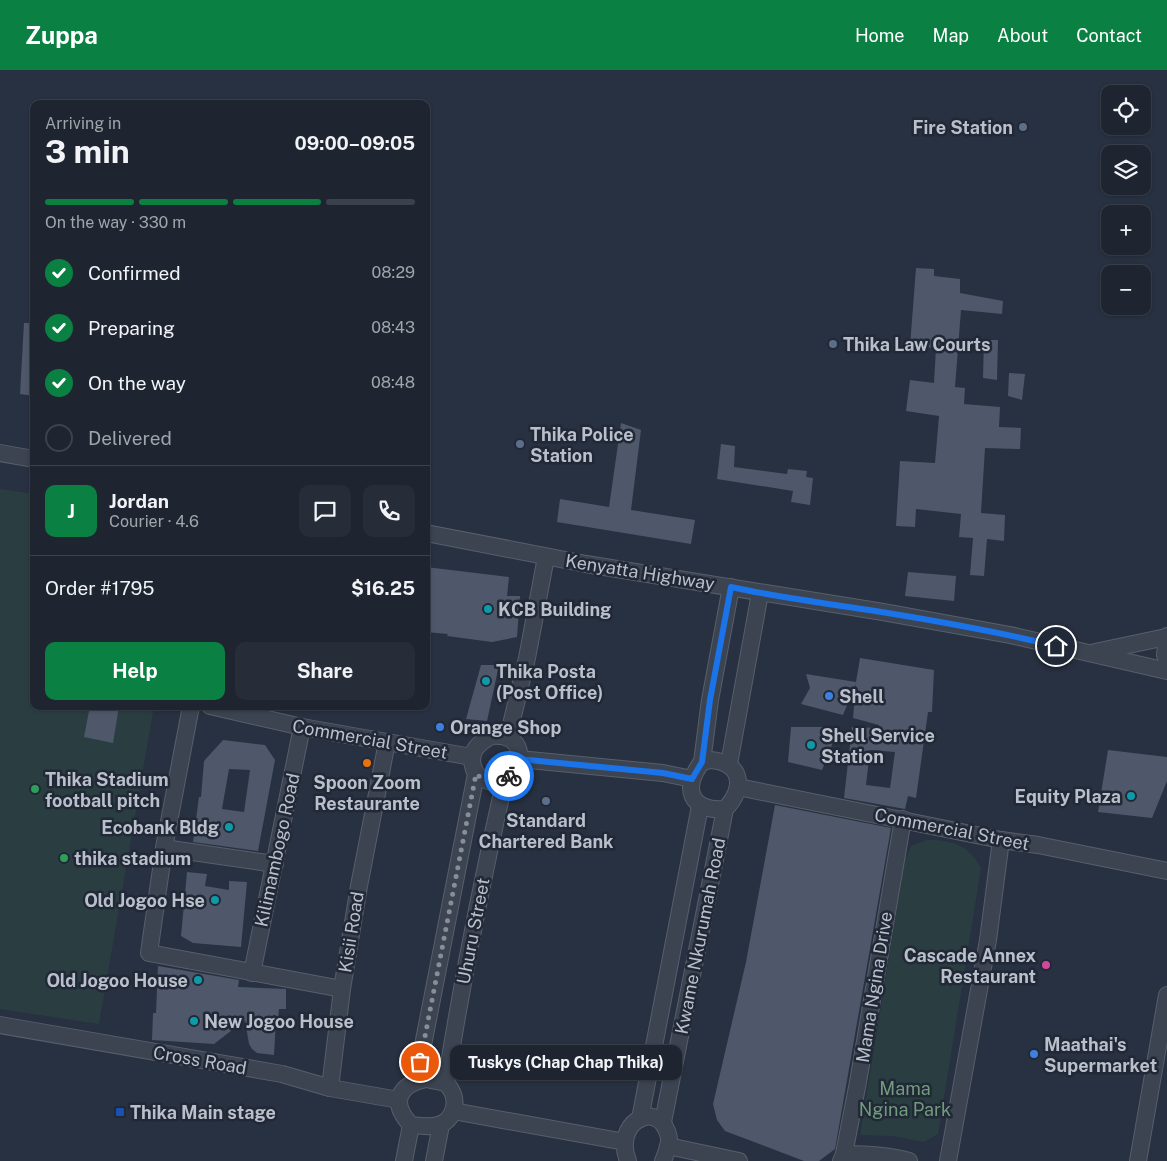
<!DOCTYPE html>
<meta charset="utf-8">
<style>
:root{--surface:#1e2531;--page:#262d39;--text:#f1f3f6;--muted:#a1a5ab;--line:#3c424d;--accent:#0b8043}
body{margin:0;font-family:"Public Sans",sans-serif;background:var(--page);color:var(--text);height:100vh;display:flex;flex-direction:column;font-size:19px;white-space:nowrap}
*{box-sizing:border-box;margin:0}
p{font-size:16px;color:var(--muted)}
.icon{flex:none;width:28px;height:28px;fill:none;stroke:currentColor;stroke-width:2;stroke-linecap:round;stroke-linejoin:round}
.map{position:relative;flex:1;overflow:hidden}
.panel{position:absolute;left:30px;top:30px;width:400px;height:610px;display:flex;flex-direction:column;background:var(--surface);border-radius:10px;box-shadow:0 1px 4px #0004,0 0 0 1px var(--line)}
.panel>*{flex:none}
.fabs{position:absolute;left:1101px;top:15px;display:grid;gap:10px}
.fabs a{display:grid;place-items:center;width:50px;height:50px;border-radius:10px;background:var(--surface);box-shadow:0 1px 4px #0004,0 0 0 1px var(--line);font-size:25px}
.pin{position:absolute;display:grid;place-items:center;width:42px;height:42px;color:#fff;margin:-21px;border:2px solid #fff;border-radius:50%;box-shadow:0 1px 5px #0007}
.courier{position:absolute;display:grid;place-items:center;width:50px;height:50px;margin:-25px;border:4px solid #1a73e8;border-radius:50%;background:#fff;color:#222;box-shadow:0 1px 6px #0007}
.bubble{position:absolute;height:35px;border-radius:10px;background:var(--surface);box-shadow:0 1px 4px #0004,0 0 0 1px var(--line);font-size:16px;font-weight:700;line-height:35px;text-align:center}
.summary em{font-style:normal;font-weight:700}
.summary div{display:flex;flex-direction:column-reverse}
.summary{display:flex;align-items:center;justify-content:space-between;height:85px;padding:0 15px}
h1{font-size:32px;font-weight:700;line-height:38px}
.bar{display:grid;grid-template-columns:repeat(4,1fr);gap:8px 5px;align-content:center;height:60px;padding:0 15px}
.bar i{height:6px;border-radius:4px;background:var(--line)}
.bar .current{background:var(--accent)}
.bar p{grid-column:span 4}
.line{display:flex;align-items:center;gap:12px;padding:0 15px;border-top:1px solid var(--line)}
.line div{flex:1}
.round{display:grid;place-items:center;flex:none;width:52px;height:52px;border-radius:10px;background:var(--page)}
ol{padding:0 15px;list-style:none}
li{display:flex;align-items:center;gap:15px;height:55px}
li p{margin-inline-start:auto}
li .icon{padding:5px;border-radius:50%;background:var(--accent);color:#fff;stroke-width:4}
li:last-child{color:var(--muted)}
li i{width:28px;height:28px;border:2px solid var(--line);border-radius:50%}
.cta{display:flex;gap:10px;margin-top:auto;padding:10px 15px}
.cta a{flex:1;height:58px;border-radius:10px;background:var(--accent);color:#fff;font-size:20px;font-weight:700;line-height:58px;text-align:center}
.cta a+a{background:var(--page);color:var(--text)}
header{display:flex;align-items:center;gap:30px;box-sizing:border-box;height:70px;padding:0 25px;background:var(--accent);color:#fff}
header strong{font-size:24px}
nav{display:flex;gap:28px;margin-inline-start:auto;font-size:18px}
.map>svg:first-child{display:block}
</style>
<header>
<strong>Zuppa</strong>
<nav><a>Home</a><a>Map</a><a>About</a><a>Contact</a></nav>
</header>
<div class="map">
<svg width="1167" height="1091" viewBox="0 0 1167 1091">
<rect width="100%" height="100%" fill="#283141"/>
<!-- green -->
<g fill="#2a3e42">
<polygon points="0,419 34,424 34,636 154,636 99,954 0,939"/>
<path d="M927,770C952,770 969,775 981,798L938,1064L924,1072L893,1066L860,1065L905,790L911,776Z"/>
</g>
<!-- building -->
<g fill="#4e586a" fill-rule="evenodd">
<polygon points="916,198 934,199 934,206 960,209 960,223 1003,231 1002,244 961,240 955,317 965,318 964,334 1000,337 999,357 1021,358 1020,379 985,378 981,443 1005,445 1004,471 987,469 984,506 970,505 973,468 959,467 961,444 916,439 915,457 896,456 900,391 935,393 939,346 906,341 910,310 934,313 936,278 910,276"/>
<polygon points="24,253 34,253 34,326 20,324"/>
<polygon points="984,270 998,270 997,310 983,308"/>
<polygon points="1009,303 1025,304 1022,330 1008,326"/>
<polygon points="621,353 641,360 631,440 695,450 691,474 557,452 560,429 609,437"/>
<polygon points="721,374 735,376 734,397 787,404 788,399 807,401 806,407 813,408 810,435 791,432 793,421 717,409"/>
<polygon points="426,497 509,507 507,526 520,526 517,567 492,572 447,566 448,564 426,562"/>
<polygon points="908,502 956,506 954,531 905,526"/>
<path d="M860,588L934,600L932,642H928L916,728L908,726L905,739L844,728L852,657L879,658V655L853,648L856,614L843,645L801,634L810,618L806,604L856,612ZM870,680L895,682L890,718L866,715Z"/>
<polygon points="481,595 499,595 487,651 466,649"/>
<polygon points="90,636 119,636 113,673 84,667"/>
<polygon points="791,657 839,657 822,700 788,692"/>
<path d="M223,670L265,675L275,690L258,781L193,772L199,727H201L204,691ZM229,699L250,700L244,742L222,739Z"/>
<polygon points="1108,680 1167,687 1167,711 1152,748 1098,742"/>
<polygon points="775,735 891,758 835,1079 819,1091 804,1091 725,1061 717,1050 713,1034 746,892"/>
<polygon points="187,802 207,804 205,816 229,820 229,811 247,812 241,877 193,873 181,866"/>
<polygon points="158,896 239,910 238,917 286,919 286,939 279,939 278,950 276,950 274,985 257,983 252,979 249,974 245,950 214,974 152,970 153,943 156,943"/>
</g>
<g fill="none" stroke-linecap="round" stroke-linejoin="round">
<!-- minor casing -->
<g stroke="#575f6b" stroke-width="18">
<g id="minor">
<polyline points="0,383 34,389"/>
<polyline points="426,463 586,494 883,542 1010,565 1167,601"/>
<polyline points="1167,566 1165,585 1167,591"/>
<polyline points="1095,582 1166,567"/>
<polyline points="191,636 164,778 149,883 342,919 359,816 387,672"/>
<polyline points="210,636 302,657 472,687"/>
<path d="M491,666C540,661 517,728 481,708C477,705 474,702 473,696C469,681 479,673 491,666Z"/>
<polyline points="508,667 527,588 546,487"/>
<polyline points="519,689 663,703 692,709"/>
<path d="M710,690C742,692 746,718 725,739C691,742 681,718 702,692Z"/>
<polyline points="702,692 710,630 731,517"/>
<polyline points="729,694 760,523"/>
<polyline points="738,717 1001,770 1038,775 1167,801"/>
<polyline points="164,778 275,794"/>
<polyline points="252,903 302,657"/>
<polyline points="0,955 282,1004 330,1018 399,1030"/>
<path d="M426,1009L446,1013C453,1021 456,1028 454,1038C448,1060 428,1057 411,1055C390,1033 398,1015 426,1009Z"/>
<polyline points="416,1011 476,704"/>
<path d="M446,1013C462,911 482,810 505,709"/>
<polyline points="330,1018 342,919"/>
<polyline points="453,1041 625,1072"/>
<polyline points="640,1049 700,736"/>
<polyline points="663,1052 725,739"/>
<polyline points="668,1076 739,1091"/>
<polyline points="844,1084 858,1012 903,749"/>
<polyline points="404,1091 411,1055"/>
<polyline points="434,1091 441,1055"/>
<path d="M628,1091C613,1053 655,1030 667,1061C669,1066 670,1071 668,1076C667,1081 665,1086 663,1091"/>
<path d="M841,1091L844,1084C867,1084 887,1085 909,1091"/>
<polyline points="948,1091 988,870 1001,770"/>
<polyline points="1138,1091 1167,925"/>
</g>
</g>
<!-- minor -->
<use href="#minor" stroke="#3c4451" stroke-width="16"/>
</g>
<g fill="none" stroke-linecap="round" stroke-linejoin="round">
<!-- done -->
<path stroke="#868d9b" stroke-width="5" stroke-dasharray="0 9" d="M420,992L476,704C487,712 497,714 509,706"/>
<!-- route -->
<path stroke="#1a73e8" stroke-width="6" d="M509,706L515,700L518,689L663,703L692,709L702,692L710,630L731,517C776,527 823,533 869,540C932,550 995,561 1056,576"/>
</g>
<!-- markers -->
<g fill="#5c6f8a" stroke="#212836" stroke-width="2">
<circle cx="1023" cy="57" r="5"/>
<circle cx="833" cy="274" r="5"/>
<circle cx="520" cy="374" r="5"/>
<circle cx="546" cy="731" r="5"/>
</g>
<g fill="#0f9aa8" stroke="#212836" stroke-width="2">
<circle cx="488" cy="539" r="5"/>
<circle cx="486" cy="611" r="5"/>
<circle cx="811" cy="675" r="5"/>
<circle cx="1131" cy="726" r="5"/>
<circle cx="229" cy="757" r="5"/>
<circle cx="215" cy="830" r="5"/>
<circle cx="198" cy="910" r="5"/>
<circle cx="194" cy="951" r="5"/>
</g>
<g fill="#3f7fe0" stroke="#212836" stroke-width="2">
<circle cx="829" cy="626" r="5"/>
<circle cx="440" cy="657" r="5"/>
<circle cx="1034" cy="984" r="5"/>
</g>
<circle fill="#e8710a" stroke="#212836" stroke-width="2" cx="367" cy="693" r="5"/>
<g fill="#2e9e5b" stroke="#212836" stroke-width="2">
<circle cx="35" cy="719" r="5"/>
<circle cx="64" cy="788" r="5"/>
</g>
<circle fill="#d1479c" stroke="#212836" stroke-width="2" cx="1046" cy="895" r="5"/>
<rect fill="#1a4fb4" stroke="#212836" stroke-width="2" x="115" y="1037" width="10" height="10" rx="2.5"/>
<g text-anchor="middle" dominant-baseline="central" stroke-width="5" stroke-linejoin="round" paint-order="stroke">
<!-- poi labels -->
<g font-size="18" font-weight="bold" fill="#b9bfcb" stroke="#212836" text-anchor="start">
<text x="1013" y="57" text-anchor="end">Fire Station</text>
<text x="843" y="274">Thika Law Courts</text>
<text x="530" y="364">Thika Police<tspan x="530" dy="21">Station</tspan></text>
<text x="498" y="539">KCB Building</text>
<text x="496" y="601">Thika Posta<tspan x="496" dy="21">(Post Office)</tspan></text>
<text x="839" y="626">Shell</text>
<text x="450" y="657">Orange Shop</text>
<text x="821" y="665">Shell Service<tspan x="821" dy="21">Station</tspan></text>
<text x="45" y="709">Thika Stadium<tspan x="45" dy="21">football pitch</tspan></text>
<text x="367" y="712" text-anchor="middle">Spoon Zoom<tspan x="367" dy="21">Restaurante</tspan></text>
<text x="1121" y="726" text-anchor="end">Equity Plaza</text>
<text x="546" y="750" text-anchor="middle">Standard<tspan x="546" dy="21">Chartered Bank</tspan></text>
<text x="219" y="757" text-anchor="end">Ecobank Bldg</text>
<text x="74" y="788">thika stadium</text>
<text x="205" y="830" text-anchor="end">Old Jogoo Hse</text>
<text x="1036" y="885" text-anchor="end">Cascade Annex<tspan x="1036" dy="21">Restaurant</tspan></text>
<text x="188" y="910" text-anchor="end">Old Jogoo House</text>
<text x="204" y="951">New Jogoo House</text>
<text x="1044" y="974">Maathai's<tspan x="1044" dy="21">Supermarket</tspan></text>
<text x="130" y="1042">Thika Main stage</text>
</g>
<!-- street labels -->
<g font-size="18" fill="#b9bfcb" stroke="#212836">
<text transform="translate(640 502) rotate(9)">Kenyatta Highway</text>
<text transform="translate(370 669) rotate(10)">Commercial Street</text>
<text transform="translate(952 759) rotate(11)">Commercial Street</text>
<text transform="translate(277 780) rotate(-78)">Kilimambogo Road</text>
<text transform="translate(473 861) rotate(-79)">Uhuru Street</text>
<text transform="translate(351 862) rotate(-81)">Kisii Road</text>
<text transform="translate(700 866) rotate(-79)">Kwame Nkurumah Road</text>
<text transform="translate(874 917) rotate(-81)">Mama Ngina Drive</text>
<text transform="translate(200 990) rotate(10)">Cross Road</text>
</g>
<!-- park labels -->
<g font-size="18" fill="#719b7d" stroke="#212836">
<text x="905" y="1018">Mama<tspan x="905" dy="21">Ngina Park</tspan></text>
</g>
</g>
</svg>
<div class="fabs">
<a><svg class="icon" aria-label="locate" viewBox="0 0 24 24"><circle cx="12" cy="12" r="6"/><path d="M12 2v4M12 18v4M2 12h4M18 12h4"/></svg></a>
<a><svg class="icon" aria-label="layers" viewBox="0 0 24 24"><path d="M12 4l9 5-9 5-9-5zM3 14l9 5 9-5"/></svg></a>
<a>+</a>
<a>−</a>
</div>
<div class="pin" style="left:420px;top:992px;background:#ea580c"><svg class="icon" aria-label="bag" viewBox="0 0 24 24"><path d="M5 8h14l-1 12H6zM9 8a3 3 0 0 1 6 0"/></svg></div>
<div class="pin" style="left:1056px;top:576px;background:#1f2937"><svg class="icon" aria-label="home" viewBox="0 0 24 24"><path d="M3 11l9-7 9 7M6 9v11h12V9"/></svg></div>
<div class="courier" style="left:509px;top:706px"><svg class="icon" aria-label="bike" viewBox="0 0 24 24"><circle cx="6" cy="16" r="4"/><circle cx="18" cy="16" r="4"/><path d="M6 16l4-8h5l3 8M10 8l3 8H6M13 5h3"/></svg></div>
<div class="bubble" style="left:450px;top:975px;width:232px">Tuskys (Chap Chap Thika)</div>
<section class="panel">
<div class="summary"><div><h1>3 min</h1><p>Arriving in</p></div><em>09:00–09:05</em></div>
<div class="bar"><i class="current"></i><i class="current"></i><i class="current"></i><i></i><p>On the way · 330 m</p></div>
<ol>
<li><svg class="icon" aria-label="check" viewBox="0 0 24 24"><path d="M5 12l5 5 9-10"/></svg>Confirmed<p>08:29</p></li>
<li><svg class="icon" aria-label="check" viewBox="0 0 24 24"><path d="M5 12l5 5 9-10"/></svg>Preparing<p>08:43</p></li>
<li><svg class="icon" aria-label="check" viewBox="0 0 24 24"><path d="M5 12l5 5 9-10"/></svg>On the way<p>08:48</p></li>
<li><i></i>Delivered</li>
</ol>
<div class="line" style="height:90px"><b class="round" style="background:var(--accent);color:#fff">J</b><div><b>Jordan</b><p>Courier · 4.6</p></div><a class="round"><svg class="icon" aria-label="chat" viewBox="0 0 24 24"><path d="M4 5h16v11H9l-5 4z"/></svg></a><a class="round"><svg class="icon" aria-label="phone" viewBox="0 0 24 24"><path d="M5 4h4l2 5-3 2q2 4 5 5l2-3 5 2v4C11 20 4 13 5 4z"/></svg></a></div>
<div class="line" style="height:65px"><div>Order #1795</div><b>$16.25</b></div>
<div class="cta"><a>Help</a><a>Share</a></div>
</section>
</div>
